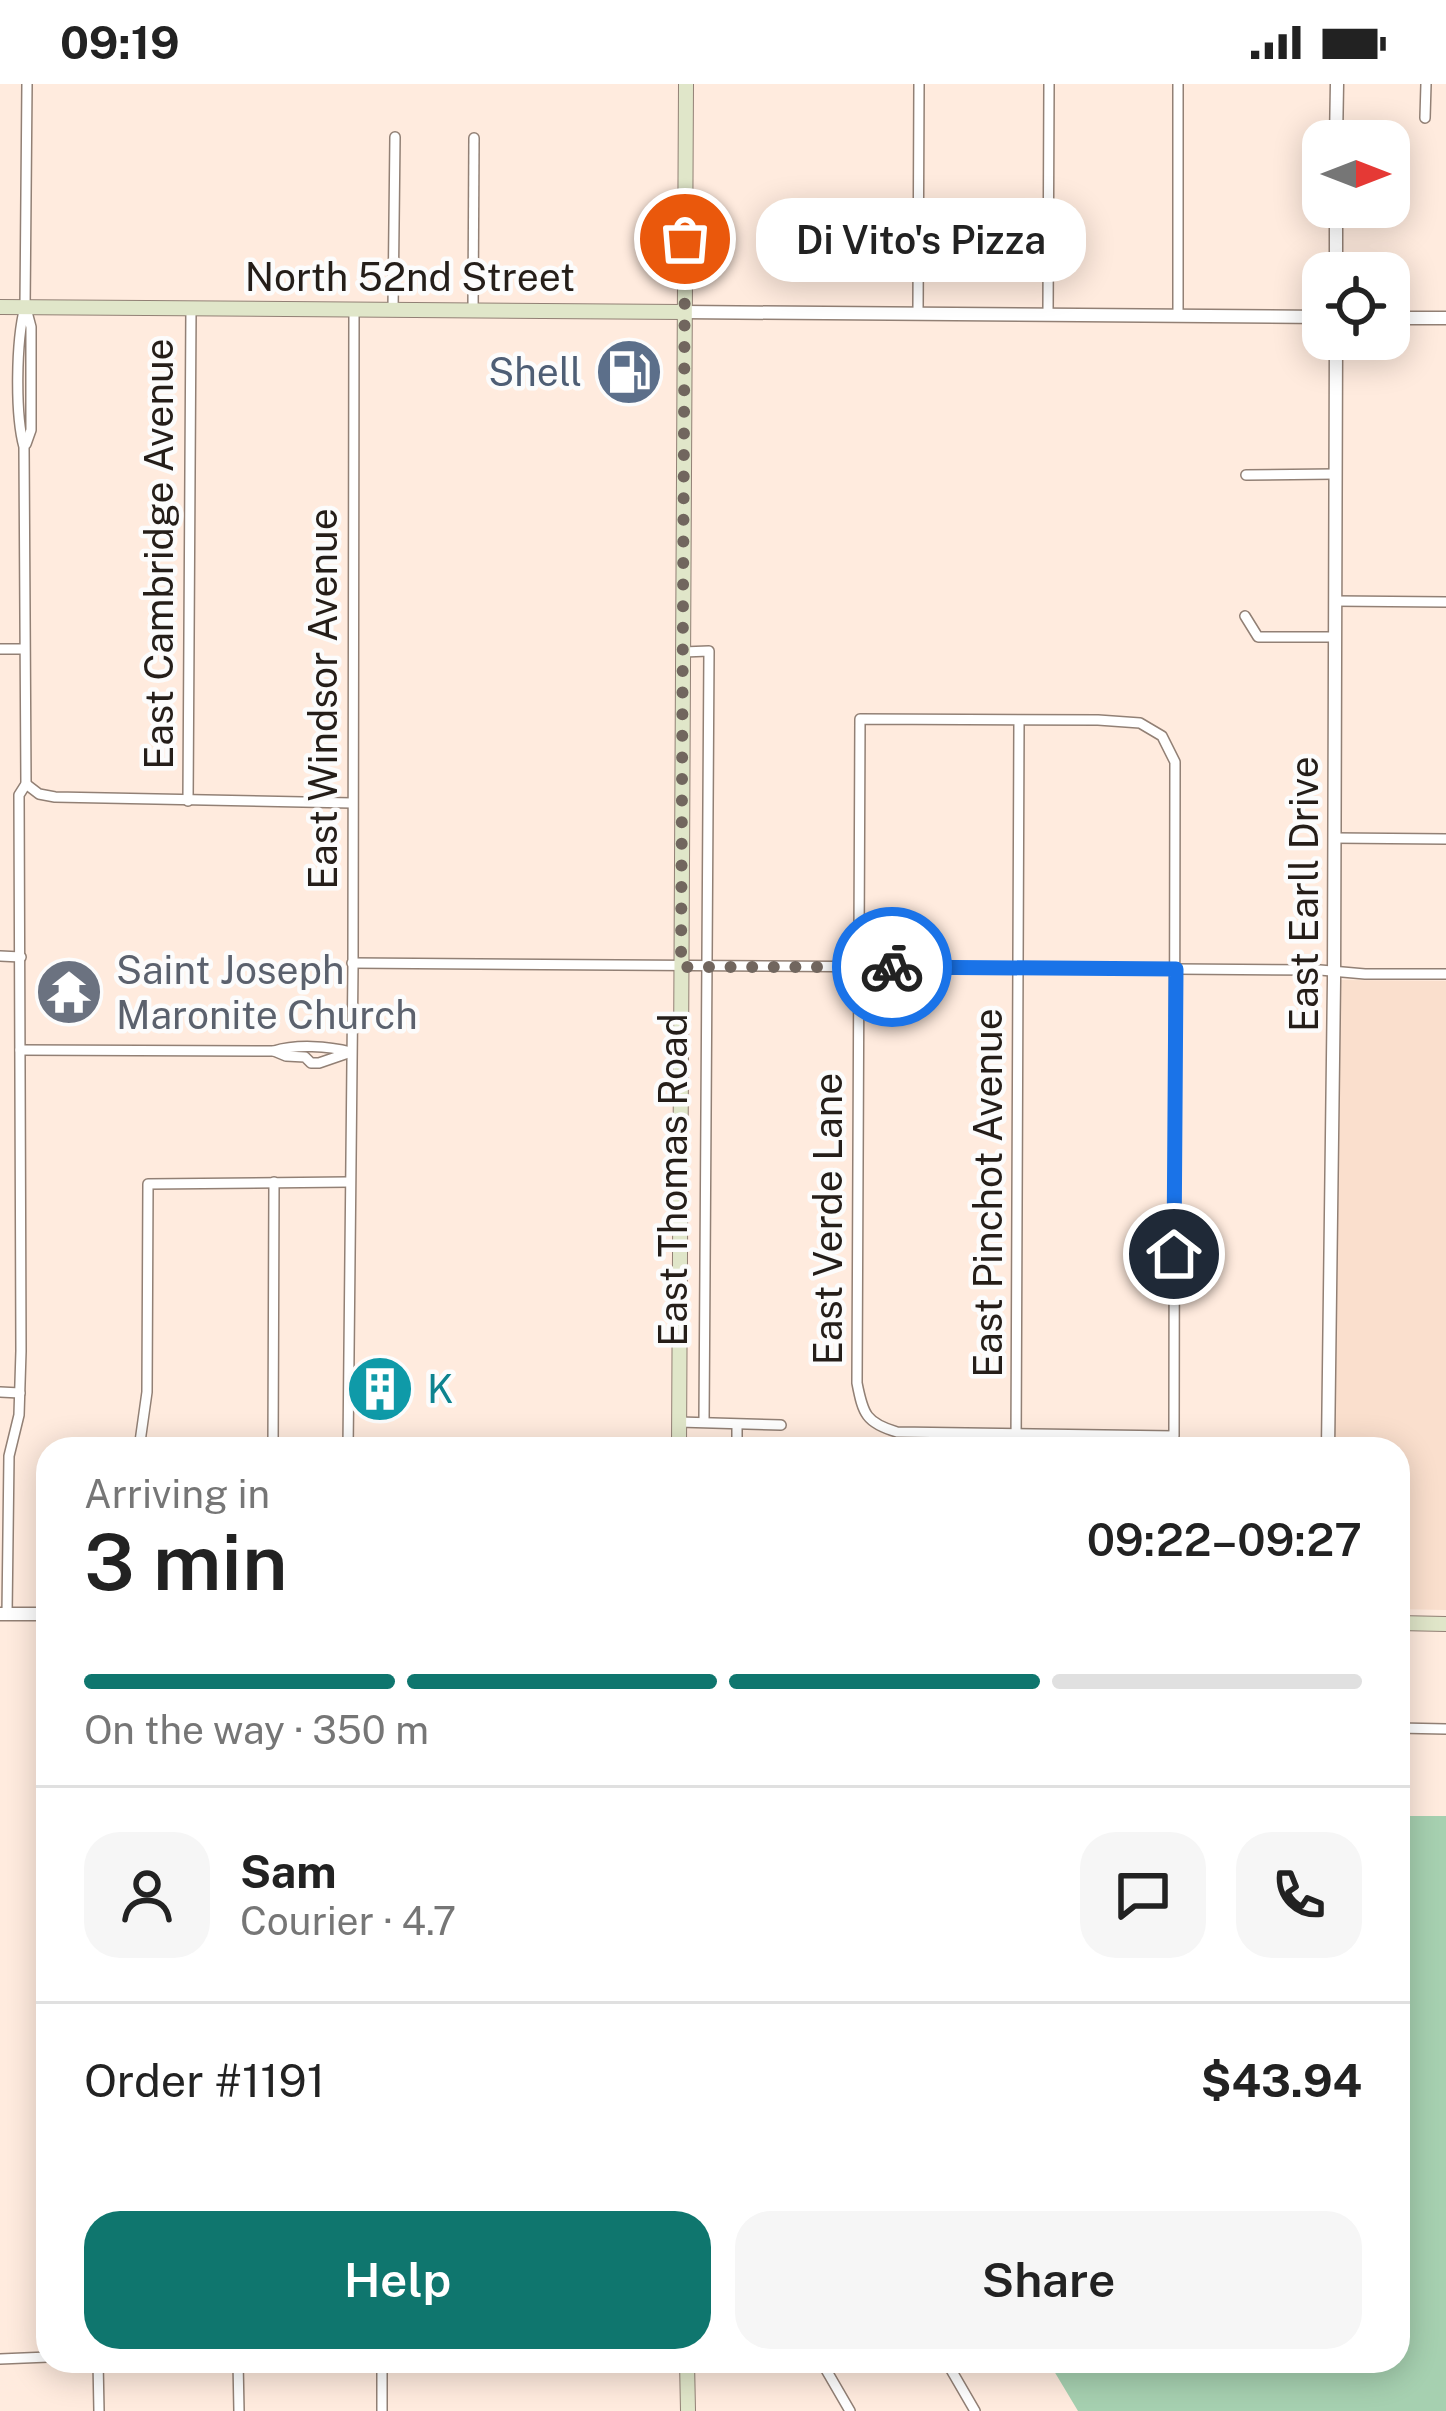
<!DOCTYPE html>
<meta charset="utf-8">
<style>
:root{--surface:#fff;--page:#f6f6f6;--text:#222;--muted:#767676;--line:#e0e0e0;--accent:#0f766e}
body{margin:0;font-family:"Public Sans",sans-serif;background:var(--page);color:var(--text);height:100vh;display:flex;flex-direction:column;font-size:45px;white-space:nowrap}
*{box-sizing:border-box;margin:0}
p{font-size:39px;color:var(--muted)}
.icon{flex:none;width:66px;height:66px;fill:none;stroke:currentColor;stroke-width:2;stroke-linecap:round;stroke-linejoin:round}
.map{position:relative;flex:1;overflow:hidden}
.side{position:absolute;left:36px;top:1353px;width:1374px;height:936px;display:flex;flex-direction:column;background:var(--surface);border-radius:36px;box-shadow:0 6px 30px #0003}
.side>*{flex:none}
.needle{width:78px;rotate:90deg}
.tools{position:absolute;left:1302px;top:36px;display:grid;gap:24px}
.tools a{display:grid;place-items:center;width:108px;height:108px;border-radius:24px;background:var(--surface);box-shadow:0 6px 30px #0003;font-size:60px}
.pin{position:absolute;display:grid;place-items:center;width:102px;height:102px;color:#fff;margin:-51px;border:6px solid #fff;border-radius:50%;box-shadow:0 3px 12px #0007}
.courier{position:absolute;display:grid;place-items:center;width:120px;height:120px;margin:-60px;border:9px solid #1a73e8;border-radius:50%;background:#fff;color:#222;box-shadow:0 3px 15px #0007}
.bubble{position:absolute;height:84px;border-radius:36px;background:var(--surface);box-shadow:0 6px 30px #0003;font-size:39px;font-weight:600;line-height:84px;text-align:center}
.overview em{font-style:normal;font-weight:600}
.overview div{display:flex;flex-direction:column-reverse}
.overview{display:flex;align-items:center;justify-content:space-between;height:204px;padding:0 48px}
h1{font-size:78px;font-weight:600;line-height:90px}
.bar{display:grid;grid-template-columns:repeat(4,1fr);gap:18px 12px;align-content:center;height:144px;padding:0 48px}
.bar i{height:15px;border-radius:9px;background:var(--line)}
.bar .current{background:var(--accent)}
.bar p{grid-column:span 4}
.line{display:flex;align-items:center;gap:30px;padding:0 48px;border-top:3px solid var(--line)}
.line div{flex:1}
.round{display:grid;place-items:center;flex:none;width:126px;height:126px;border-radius:36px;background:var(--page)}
.primary-button{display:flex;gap:24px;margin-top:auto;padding:24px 48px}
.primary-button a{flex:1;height:138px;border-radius:36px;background:var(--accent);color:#fff;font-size:48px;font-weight:600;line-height:138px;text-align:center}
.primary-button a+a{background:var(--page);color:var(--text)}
.status{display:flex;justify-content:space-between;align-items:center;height:84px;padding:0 60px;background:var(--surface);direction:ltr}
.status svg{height:33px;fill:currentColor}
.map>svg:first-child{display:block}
</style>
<div class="status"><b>09:19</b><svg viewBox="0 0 49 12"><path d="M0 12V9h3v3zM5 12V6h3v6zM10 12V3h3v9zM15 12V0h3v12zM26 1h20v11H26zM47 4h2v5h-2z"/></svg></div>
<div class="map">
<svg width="1446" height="2327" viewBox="0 0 1446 2327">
<rect width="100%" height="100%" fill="#ffebde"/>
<!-- built -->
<polygon fill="#fadfcd" points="1341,896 1446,897 1446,1526 1398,1525 1398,1365 1334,1365 1337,900"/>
<!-- green -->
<polygon fill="#a6d0b0" points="1398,1732 1446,1732 1446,2327 1078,2327 1048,2277 1398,2277"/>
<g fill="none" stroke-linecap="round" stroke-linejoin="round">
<!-- minor casing -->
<g stroke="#928075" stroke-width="12">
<g id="minor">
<polyline points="1425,34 1426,0"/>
<polyline points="393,226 395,53"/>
<polyline points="473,226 474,54"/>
<polyline points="918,228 919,0"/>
<polyline points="1048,230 1049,0"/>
<polyline points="1178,231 1178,0"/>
<polyline points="26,360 31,346 31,243 27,228"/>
<polyline points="1246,391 1335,390"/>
<polyline points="1335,517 1446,518"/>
<polyline points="1245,532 1258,553 1335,553"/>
<polyline points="0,565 24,565"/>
<polyline points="683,568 709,567 704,1338"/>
<path d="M860,635L1098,636L1140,639L1162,652L1175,678L1174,1352L897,1348C866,1339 863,1330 857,1299Z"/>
<polyline points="26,700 39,710 55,713 352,719"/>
<polyline points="188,717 191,224"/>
<polyline points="1334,754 1446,755"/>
<polyline points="0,872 21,873"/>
<polyline points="352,879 1320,886 1365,890 1446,890"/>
<path d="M20,966L274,967C296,960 328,962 351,968"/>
<polyline points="274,967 286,972 305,973 311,979 319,979 351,968"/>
<polyline points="0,1308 20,1309"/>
<polyline points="679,1338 781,1341"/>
<polyline points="737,1341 737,1365"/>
<polyline points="139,1365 147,1308 148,1100 349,1098"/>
<polyline points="273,1365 274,1098"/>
<polyline points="348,1365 353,882 354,226"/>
<polyline points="1016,1365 1019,637"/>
<path d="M7,1530L9,1372L19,1331L21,1267L19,711L26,700L24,363C15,330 16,257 25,223L27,0"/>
<polyline points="1398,1644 1446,1645"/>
<polyline points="0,2275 48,2273"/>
<polyline points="98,2277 99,2327"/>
<polyline points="238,2277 239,2327"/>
<polyline points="379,2277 382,2288 382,2327"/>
<polyline points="821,2277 850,2327"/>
<polyline points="946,2277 975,2327"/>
</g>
</g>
<!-- tertiary casing -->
<g stroke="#928075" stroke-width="15">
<g id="tertiary">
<polyline points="1336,57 1337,0"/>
<polyline points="1336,189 1336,123"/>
<polyline points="684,228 1323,233"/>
<polyline points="1389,234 1446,234"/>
<polyline points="1328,1365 1334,897 1336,255"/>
<polyline points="0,1530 48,1530"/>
</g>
</g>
<!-- secondary casing -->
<g stroke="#928075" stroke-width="16">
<g id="secondary">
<polyline points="0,223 684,228"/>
<polyline points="679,1365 686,0"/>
<polyline points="1398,1539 1446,1540"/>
<polyline points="687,2277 688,2327"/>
</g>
</g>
<!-- minor -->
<use href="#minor" stroke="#fff" stroke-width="9"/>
<!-- tertiary -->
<use href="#tertiary" stroke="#fff" stroke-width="12"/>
<!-- secondary -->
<use href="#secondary" stroke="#e0e6c9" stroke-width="14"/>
</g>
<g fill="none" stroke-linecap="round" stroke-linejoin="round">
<!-- done -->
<polyline stroke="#71665e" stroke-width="12" stroke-dasharray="0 21.6" points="685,155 681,883 892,883"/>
<!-- route -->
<polyline stroke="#1a73e8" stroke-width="15" points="892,883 1176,885 1174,1170"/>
</g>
<!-- icons -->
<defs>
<g id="fuel-disc" transform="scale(3.45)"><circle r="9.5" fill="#5c6f8a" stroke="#fcfcfc"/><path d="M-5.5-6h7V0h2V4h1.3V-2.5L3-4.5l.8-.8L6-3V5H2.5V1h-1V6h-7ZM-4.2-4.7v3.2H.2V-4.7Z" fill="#fff"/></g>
<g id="temple-disc" transform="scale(3.45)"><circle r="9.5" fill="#6b7280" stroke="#fcfcfc"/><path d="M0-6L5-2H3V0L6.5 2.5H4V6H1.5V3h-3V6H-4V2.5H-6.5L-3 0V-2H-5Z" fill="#fff"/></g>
<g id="building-disc" transform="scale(3.45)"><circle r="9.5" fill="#0f9aa8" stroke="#fcfcfc"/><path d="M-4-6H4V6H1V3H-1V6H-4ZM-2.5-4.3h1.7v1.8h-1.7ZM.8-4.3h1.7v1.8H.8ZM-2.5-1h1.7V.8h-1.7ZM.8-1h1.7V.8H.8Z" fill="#fff"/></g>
</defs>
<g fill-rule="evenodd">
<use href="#fuel-disc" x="629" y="288"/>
<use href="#temple-disc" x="69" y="908"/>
<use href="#building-disc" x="380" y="1305"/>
</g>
<g text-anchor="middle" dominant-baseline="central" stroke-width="9" stroke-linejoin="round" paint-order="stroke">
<!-- street labels -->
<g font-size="39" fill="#251e19" stroke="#fcfcfc">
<text x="410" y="193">North 52nd Street</text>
<text transform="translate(159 470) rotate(-90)">East Cambridge Avenue</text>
<text transform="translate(323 615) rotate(-90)">East Windsor Avenue</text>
<text transform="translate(1304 810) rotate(-90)">East Earll Drive</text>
<text transform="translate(673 1096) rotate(-90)">East Thomas Road</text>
<text transform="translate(988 1109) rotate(-90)">East Pinchot Avenue</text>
<text transform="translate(828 1135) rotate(-90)">East Verde Lane</text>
</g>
<!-- service labels -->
<g font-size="39" fill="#4e5e75" stroke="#fcfcfc" text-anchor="end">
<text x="582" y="288">Shell</text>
</g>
<!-- worship labels -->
<g font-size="39" fill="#5b616d" stroke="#fcfcfc" text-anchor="start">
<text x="116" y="886">Saint Joseph<tspan x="116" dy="45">Maronite Church</tspan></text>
</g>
<!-- culture labels -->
<g font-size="39" fill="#0d838f" stroke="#fcfcfc" text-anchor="start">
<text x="427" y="1305">K</text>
</g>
</g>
</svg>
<div class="tools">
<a><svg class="needle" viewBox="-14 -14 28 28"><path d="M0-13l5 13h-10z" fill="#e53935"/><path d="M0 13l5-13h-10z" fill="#767676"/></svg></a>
<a><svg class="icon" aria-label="locate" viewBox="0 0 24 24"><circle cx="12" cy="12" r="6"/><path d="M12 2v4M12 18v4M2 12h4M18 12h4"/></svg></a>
</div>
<div class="pin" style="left:685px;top:155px;background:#ea580c"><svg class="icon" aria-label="bag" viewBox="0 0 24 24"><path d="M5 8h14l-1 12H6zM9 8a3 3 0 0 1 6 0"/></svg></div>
<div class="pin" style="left:1174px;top:1170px;background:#1f2937"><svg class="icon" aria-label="home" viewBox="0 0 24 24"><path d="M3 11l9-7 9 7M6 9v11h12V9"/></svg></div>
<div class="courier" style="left:892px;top:883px"><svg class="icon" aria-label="bike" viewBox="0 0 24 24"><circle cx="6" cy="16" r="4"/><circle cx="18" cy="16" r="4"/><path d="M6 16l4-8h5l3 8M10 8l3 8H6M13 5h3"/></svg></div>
<div class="bubble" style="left:756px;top:114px;width:330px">Di Vito's Pizza</div>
<section class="side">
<div class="overview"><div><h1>3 min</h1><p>Arriving in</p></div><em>09:22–09:27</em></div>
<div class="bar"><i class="current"></i><i class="current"></i><i class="current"></i><i></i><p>On the way · 350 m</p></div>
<div class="line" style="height:216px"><a class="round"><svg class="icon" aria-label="person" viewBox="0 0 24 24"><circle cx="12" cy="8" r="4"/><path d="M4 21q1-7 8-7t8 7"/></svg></a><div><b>Sam</b><p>Courier · 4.7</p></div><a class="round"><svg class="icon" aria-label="chat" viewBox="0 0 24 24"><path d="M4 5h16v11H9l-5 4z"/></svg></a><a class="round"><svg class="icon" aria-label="phone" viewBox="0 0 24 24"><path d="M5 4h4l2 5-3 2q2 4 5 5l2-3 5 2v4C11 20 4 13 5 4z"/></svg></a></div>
<div class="line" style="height:156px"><div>Order #1191</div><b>$43.94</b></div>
<div class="primary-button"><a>Help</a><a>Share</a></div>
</section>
</div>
